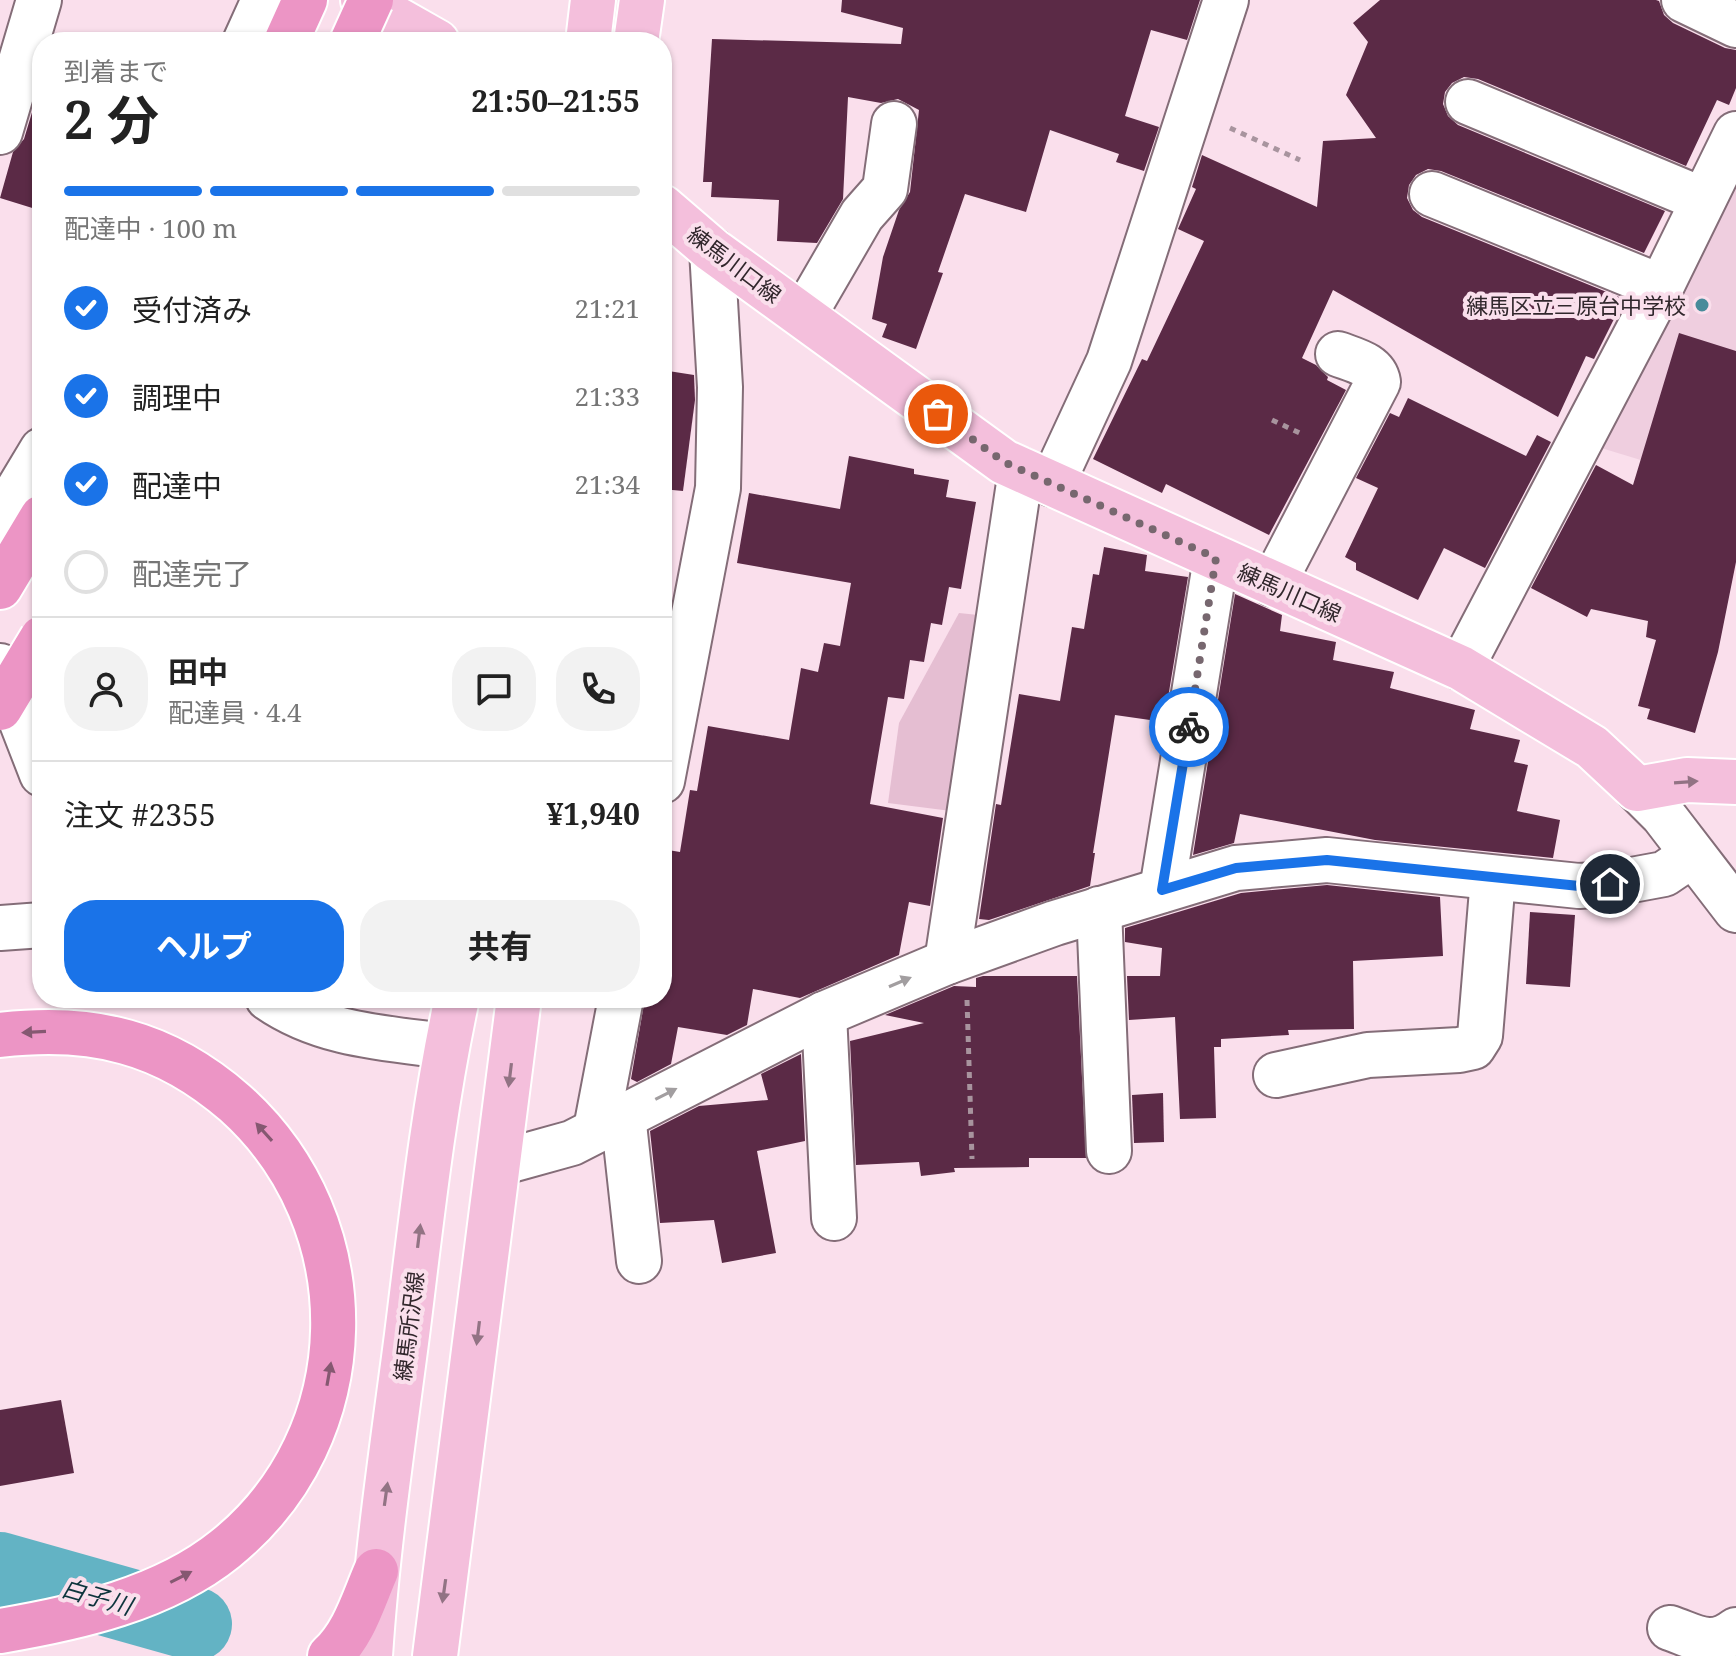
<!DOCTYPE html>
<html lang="ja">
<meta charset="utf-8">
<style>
:root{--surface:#fff;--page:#f2f2f2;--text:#222;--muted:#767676;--line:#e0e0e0;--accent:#1a73e8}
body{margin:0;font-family:"Noto Serif","Noto Sans JP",serif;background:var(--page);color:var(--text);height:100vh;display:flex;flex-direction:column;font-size:30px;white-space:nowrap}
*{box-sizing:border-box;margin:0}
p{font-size:26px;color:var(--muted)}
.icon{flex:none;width:44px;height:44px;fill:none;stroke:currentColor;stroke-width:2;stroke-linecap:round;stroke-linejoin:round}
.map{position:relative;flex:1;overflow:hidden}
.drawer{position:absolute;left:32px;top:32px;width:640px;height:976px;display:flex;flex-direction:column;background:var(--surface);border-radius:32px;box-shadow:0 2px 6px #0004}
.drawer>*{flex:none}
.pin{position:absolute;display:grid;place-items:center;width:68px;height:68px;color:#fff;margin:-34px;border:4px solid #fff;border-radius:50%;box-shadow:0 2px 8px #0007}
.courier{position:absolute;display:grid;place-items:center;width:80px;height:80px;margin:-40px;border:6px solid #1a73e8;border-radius:50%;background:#fff;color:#222;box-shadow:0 2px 10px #0007}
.overview em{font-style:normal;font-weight:700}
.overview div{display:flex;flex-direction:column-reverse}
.overview{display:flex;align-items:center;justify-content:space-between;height:136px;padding:0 32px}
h1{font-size:52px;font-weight:700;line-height:60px}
.bar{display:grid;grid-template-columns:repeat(4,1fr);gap:12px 8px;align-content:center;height:96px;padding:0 32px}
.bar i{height:10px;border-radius:6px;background:var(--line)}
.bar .active{background:var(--accent)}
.bar p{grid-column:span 4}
.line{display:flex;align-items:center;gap:20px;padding:0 32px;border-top:2px solid var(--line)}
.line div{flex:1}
.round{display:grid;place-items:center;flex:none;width:84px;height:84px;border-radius:32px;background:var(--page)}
ol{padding:0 32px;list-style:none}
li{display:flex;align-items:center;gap:24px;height:88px}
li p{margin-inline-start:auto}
li .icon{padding:8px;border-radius:50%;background:var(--accent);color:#fff;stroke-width:4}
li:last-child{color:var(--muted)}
li i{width:44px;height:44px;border:4px solid var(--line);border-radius:50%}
.cta{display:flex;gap:16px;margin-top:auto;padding:16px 32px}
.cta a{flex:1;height:92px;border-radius:32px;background:var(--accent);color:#fff;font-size:32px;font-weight:700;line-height:92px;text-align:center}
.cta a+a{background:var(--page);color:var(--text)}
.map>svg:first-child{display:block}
</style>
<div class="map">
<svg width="1736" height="1656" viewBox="0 0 1736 1656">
<rect width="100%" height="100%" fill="#fadfec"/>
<!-- built -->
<polygon fill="#efcedf" points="1736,164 1736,489 1598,447"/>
<!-- green -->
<polygon fill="#e5bed2" points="959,613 988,616 959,812 888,803 899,723"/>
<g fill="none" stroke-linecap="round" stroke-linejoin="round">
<!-- river -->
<polyline stroke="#63b3c4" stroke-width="74" points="0,1569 195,1624"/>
</g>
<!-- building -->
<g fill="#5b2a46">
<polygon points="842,0 1200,0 1187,40 1151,30 1125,116 1159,127 1144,171 1116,162 1119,154 1050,130 1026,212 965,194 938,272 943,273 916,349 882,337 887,324 872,319 883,257 899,210 910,192 919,110 898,99 881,103 848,97 843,199 817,243 777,241 779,200 711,197 712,182 703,182 712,39 901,44 903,28 841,12"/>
<polygon points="1380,0 1656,0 1659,1 1664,15 1673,23 1725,48 1736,50 1736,88 1729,105 1717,100 1686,166 1478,79 1464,77 1452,83 1445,92 1443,104 1448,116 1458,125 1665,211 1644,253 1441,171 1428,169 1416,175 1409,185 1407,198 1413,210 1422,217 1624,299 1594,359 1586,356 1558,417 1333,290 1302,358 1316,365 1328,377 1327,380 1346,390 1269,535 1166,484 1162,493 1093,459 1142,359 1147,361 1204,241 1178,229 1196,189 1192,187 1202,155 1317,207 1323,141 1376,138 1346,95 1368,42 1353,23"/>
<polygon points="40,86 42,86 42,211 0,198 13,152 24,139"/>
<polygon points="1679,333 1736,351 1736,562 1718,652 1695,733 1647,719 1650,709 1638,706 1656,640 1646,637 1648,621 1591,609 1587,617 1531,588 1596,465 1633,485"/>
<polygon points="662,370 694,375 695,400 683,491 662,489"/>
<polygon points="1408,398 1526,456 1537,435 1551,442 1485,568 1444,548 1418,600 1356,570 1356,563 1345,557 1378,488 1356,478 1390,413 1399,417"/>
<polygon points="849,456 914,469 914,474 949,480 946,497 976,502 961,589 949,587 942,625 931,623 924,662 910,660 904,699 888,697 870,804 943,818 930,906 909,902 899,955 800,998 753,989 747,1025 727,1035 678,1027 671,1064 637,1082 631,1079 645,998 662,998 662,882 668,850 680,852 690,790 697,791 708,726 789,740 801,668 818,672 824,643 840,646 851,583 737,563 749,493 840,509"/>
<polygon points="1104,547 1147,555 1145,571 1188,577 1164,722 1115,715 1093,853 1095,853 1090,886 989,920 979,919 996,804 1001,805 1019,694 1060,701 1072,627 1084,629 1093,574 1099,575"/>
<polygon points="1235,594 1282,615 1280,631 1336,642 1333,660 1394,672 1390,688 1475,710 1470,729 1520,740 1514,762 1528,765 1517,811 1560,820 1553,858 1375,840 1240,814 1234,843 1193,855"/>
<polygon points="1327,885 1440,897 1443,956 1353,961 1354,1029 1288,1030 1289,1035 1221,1039 1221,1047 1214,1047 1216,1118 1180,1119 1175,1017 1129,1020 1127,976 1160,976 1162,948 1125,942 1125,928 1241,893"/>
<polygon points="1530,912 1575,915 1570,987 1526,984"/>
<polygon points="983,976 1077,976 1086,1158 1029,1158 1029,1167 954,1168 955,1172 921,1176 919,1162 856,1165 850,1041 924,1023 885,1015 954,986 976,987 976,978"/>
<polygon points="801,1054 805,1141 757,1151 776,1253 722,1263 714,1220 660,1223 650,1131 699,1106 768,1100 761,1074"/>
<polygon points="1163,1093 1164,1142 1134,1143 1132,1095"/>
<polygon points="61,1400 74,1473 0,1486 0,1410"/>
</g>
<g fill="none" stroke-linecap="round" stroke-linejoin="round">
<!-- minor casing -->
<g stroke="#846d78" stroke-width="48">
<g id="minor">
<polyline points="1684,0 1736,25"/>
<polyline points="245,42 264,0"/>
<polyline points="1468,102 1703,200"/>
<polyline points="0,132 39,0"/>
<polyline points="1432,194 1661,287"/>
<polyline points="804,315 862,215 885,189 894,124"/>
<polyline points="1052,484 1109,361 1226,0"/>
<polyline points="0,520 42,450"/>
<path d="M1273,584L1378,382C1375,364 1353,360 1338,354"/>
<polyline points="0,666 42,774"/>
<polyline points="1461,668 1661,287 1736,134"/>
<polyline points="662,781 718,488 720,387 712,250"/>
<polyline points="1637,789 1663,815 1736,910"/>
<polyline points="1162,890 1216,558"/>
<polyline points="1099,909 1109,1151"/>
<polyline points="0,928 42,925"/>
<polyline points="947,962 1021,470"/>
<path d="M268,998C321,1035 384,1038 446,1046"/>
<polyline points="824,1014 834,1218"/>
<polyline points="1276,1075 1368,1055 1459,1050 1473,1047 1480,1036 1493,878"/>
<polyline points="623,1115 639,1261"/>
<polyline points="596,1129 621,998"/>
<polyline points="500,1163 572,1143 824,1014 947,962 1055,923 1236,868 1327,860 1579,886 1610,884 1664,874 1692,855"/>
<path d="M1670,1628C1696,1637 1711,1649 1736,1630"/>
</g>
</g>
<!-- major casing -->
<g stroke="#fff" stroke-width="48">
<g id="major">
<polyline points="363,0 437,42"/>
<polyline points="588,42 593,0"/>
<polyline points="636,42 642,0"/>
<polyline points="662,207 712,250 1004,462 1461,668 1592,747 1637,789 1687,780 1736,782"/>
<path d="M370,1656C377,1549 393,1442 407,1335C421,1223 433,1109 457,998"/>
<polyline points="435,1656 519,998"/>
</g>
</g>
<!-- highway casing -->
<g stroke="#fff" stroke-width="48">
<g id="highway">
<polyline points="286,42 305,0"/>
<polyline points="0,587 42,517"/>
<path d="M0,1035C43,1030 84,1030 126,1042C166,1053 204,1076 235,1103C369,1223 366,1436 225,1549C163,1599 77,1618 0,1631"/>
<path d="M330,1656C354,1634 363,1601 376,1571"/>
</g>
</g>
<!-- path -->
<g stroke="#a8949e" stroke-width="5" stroke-dasharray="6 6" stroke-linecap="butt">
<polyline points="1230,128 1300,160"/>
<polyline points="1272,420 1304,435"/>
<polyline points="967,1000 972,1159"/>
</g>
<!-- minor -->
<use href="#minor" stroke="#fff" stroke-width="44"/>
<!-- major -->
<use href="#major" stroke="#f4bfdc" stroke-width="44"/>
<!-- highway -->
<use href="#highway" stroke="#ec95c5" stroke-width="44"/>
<!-- highway-bridge casing -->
<g stroke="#fff" stroke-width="48" stroke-linecap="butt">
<g id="highway-bridge">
<polyline points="352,42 371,0"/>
<polyline points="0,708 42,638"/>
</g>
</g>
<!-- highway-bridge -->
<use href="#highway-bridge" stroke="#ec95c5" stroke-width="44"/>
</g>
<!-- one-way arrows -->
<defs><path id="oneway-solid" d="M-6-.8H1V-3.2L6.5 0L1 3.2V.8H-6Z" transform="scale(2)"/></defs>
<g fill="#927384">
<use href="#oneway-solid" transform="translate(1686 782) rotate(-4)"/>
<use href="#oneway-solid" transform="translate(510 1075) rotate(97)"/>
<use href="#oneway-solid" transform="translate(419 1236) rotate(-83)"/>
<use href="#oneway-solid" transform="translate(478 1333) rotate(97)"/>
<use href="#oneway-solid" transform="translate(386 1494) rotate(-82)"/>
<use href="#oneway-solid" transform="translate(444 1591) rotate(98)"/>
</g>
<g fill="#a29ea0">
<use href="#oneway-solid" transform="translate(900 982) rotate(-23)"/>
<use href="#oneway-solid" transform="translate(666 1094) rotate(-27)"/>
</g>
<g fill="#855871">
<use href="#oneway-solid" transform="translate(34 1032) rotate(177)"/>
<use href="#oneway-solid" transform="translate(264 1132) rotate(-132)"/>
<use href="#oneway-solid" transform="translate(329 1374) rotate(-80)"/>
<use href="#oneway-solid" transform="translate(181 1577) rotate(-27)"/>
</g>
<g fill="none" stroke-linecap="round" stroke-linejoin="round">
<!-- done -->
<polyline stroke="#77676f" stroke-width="8" stroke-dasharray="0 14.4" points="938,414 1004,462 1216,558 1189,727"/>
<!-- route -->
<polyline stroke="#1a73e8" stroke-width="10" points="1189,727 1162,890 1236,868 1327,860 1579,886 1610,884"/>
</g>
<!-- markers -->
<circle fill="#478b9a" stroke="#fadfec" stroke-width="3" cx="1702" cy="305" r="8"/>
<g text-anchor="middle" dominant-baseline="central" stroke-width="8" stroke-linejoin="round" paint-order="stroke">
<!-- street labels -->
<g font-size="22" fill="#31272c" stroke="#fadfec">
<text transform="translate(735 264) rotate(37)">練馬川口線</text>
<text transform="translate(1290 592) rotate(24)">練馬川口線</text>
<text transform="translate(408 1326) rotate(-83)">練馬所沢線</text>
</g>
<!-- poi labels -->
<g font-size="22" fill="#31272c" stroke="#fadfec" text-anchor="end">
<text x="1686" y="305">練馬区立三原台中学校</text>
</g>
<!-- water labels -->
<g font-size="24" font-style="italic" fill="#0d343c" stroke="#fadfec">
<text transform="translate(97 1596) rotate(16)">白子川</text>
</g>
</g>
</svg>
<div class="pin" style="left:938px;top:414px;background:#ea580c"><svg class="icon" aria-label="bag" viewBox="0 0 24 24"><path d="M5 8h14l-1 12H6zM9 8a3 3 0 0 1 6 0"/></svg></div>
<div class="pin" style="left:1610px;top:884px;background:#1f2937"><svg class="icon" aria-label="home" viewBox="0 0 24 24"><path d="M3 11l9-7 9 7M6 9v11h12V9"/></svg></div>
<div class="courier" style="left:1189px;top:727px"><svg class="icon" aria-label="bike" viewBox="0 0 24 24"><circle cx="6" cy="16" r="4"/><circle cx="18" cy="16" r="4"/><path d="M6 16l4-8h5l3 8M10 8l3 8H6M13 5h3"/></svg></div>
<section class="drawer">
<div class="overview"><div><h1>2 分</h1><p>到着まで</p></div><em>21:50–21:55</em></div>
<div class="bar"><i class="active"></i><i class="active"></i><i class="active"></i><i></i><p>配達中 · 100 m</p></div>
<ol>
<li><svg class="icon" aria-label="check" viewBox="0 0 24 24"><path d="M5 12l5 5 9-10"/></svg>受付済み<p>21:21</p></li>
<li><svg class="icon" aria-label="check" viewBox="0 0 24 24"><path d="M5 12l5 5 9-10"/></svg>調理中<p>21:33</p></li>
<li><svg class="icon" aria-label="check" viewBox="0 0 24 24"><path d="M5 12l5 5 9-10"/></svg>配達中<p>21:34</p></li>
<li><i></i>配達完了</li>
</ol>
<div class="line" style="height:144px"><a class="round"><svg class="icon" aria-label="person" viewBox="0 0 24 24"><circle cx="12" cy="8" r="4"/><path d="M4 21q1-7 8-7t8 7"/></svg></a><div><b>田中</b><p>配達員 · 4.4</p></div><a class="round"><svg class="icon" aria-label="chat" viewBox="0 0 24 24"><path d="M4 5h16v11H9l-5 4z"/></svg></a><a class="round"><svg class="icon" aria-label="phone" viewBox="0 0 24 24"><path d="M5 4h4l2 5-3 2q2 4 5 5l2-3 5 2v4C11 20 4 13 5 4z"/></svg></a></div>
<div class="line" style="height:104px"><div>注文 #2355</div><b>¥1,940</b></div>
<div class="cta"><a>ヘルプ</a><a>共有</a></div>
</section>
</div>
